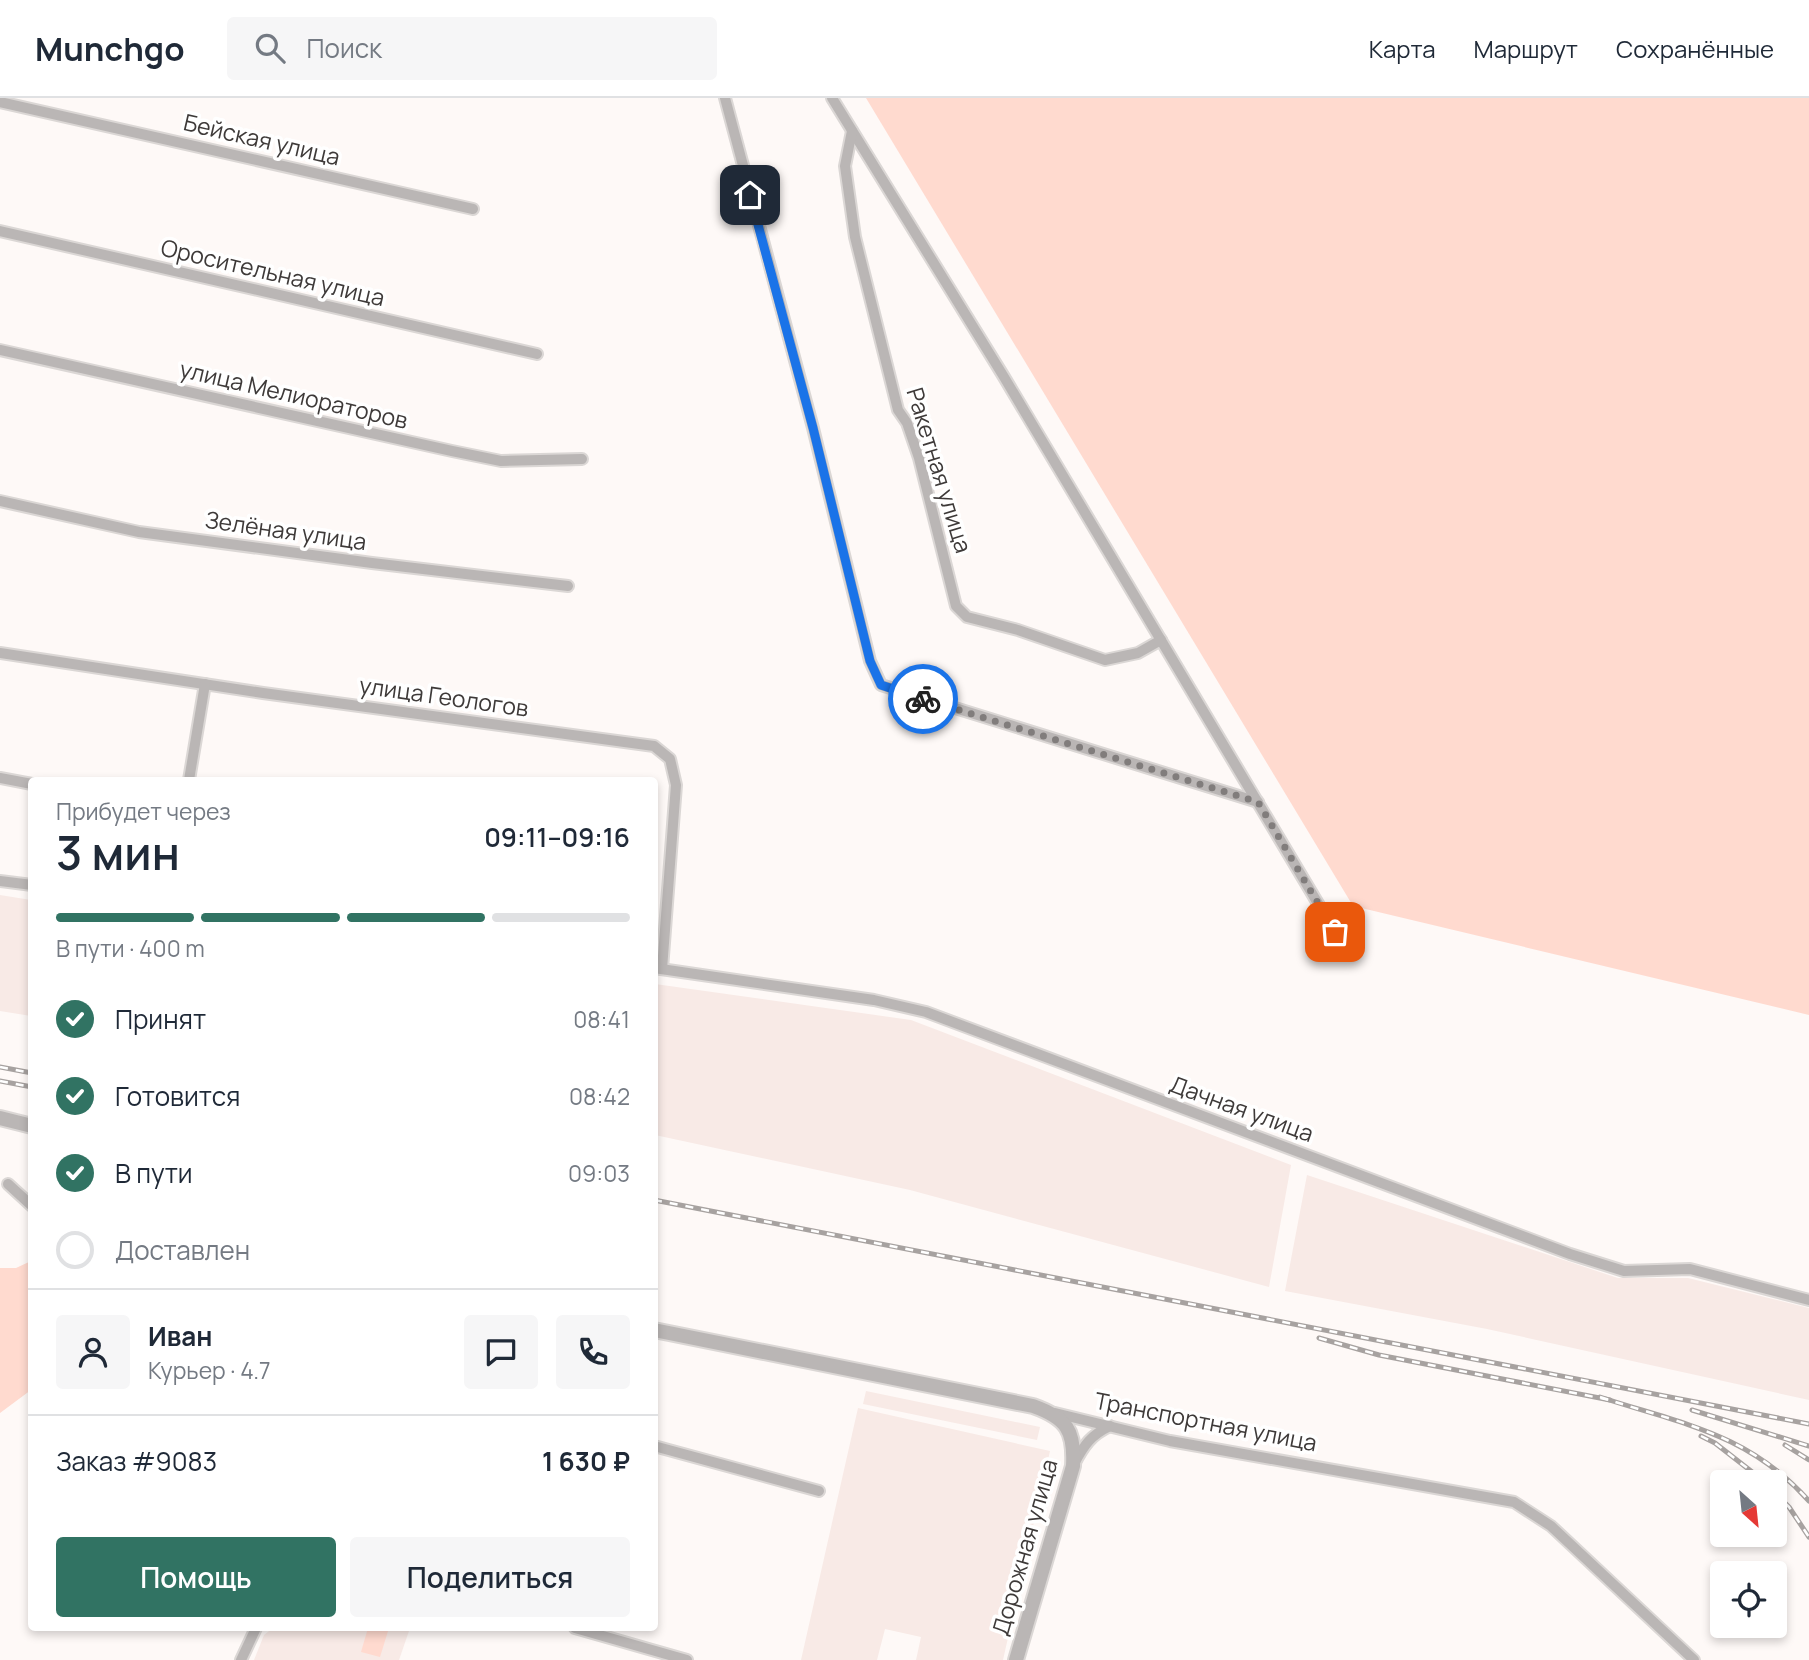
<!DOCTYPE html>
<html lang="ru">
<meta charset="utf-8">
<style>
:root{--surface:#fff;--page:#f6f6f7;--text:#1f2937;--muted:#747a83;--line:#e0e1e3;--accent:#317363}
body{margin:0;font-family:Manrope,sans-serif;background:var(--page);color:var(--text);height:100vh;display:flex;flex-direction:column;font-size:26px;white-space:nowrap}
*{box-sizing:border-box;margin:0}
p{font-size:23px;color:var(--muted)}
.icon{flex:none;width:38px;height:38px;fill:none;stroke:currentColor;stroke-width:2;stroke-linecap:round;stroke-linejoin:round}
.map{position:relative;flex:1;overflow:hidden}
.drawer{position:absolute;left:28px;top:679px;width:630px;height:854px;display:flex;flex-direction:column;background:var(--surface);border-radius:7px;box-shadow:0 4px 10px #0003}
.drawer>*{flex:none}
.needle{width:46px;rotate:153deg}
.fabs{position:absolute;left:1710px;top:1372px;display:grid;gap:14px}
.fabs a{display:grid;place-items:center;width:77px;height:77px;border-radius:7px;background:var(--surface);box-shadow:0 4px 10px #0003;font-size:35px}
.pin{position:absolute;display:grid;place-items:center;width:60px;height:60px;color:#fff;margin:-30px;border-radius:14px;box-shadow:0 4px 10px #0006}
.courier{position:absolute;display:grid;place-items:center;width:70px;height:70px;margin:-35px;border:5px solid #1a73e8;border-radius:50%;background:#fff;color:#222;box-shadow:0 2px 9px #0007}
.summary em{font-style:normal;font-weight:600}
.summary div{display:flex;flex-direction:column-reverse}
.summary{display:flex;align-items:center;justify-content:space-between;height:119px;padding:0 28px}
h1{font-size:46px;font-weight:600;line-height:52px}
.bar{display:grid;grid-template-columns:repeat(4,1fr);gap:10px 7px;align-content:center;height:84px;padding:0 28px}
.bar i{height:9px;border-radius:5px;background:var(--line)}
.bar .on{background:var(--accent)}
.bar p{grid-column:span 4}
.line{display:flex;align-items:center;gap:18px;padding:0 28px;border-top:2px solid var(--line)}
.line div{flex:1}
.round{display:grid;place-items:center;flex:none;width:74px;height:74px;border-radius:7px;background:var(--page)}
ol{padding:0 28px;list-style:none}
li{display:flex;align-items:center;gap:21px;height:77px}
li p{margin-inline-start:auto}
li .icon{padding:7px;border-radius:50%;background:var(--accent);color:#fff;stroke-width:4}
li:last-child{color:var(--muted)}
li i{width:38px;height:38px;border:4px solid var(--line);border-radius:50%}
.button{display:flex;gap:14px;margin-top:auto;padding:14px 28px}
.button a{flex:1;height:80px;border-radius:7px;background:var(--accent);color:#fff;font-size:28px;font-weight:600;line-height:80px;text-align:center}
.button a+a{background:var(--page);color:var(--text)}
header{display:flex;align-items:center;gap:42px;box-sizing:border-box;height:98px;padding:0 35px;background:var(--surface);border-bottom:2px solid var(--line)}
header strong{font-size:33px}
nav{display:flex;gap:38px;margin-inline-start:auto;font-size:24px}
.search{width:490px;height:63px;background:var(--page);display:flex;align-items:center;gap:18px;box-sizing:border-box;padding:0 24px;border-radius:7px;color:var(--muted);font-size:26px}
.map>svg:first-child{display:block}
</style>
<header>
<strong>Munchgo</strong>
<div class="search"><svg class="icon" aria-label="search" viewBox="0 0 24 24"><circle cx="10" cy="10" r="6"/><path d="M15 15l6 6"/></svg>Поиск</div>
<nav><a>Карта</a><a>Маршрут</a><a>Сохранённые</a></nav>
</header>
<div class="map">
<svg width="1809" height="1562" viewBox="0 0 1809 1562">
<rect width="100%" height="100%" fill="#fef9f7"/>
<!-- built -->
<g fill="#f8eae6">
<polygon points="0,797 31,802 31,918 0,913"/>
<polygon points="655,886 911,922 1291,1067 1269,1189 910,1092 655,1037"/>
<polygon points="1307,1077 1618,1180 1688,1180 1809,1210 1809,1302 1487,1231 1285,1193"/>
<polygon points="866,1293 1040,1329 1037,1342 863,1306"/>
<polygon points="858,1310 1050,1353 1003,1562 916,1562 921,1539 885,1531 877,1562 801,1562"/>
<polygon points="273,1530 410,1530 399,1562 254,1562 264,1537"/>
</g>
<!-- green -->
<g fill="#ffdacf">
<polygon points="866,0 1809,0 1809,917 1353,808"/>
<polygon points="31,1163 31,1292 0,1315 0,1170 16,1170"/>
<polygon points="368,1530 389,1530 380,1559 361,1554"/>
</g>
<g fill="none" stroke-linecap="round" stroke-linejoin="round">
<!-- minor casing -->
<g stroke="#dbd7d5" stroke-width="14">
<g id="minor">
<polyline points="725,0 813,330 870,563 881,587 1258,704"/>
<polyline points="832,0 1004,279 1335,834"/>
<polyline points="0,4 473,111"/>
<polyline points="852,33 845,68 855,139 898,312 907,325 919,360 956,508 967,519 1018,532 1105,562 1138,555 1161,542"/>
<polyline points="0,133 537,256"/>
<polyline points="0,252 452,353 501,363 582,361"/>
<polyline points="0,403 139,434 372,465 568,488"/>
<polyline points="0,555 263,595 654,648 670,661 676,687 662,871"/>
<polyline points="0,680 32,686"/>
<polyline points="189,682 205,586"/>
<polyline points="0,783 32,787"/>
<polyline points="654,870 874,902 926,914 1570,1156 1624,1173 1690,1171 1809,1202"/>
<polyline points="8,1086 32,1108"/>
<polyline points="1055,1315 1170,1343 1514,1404 1551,1428 1694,1562"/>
<polyline points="654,1348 819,1393"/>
<path d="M1074,1366C1084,1347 1091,1337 1110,1328"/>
<polyline points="575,1530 687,1562"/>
<polyline points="241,1562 256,1530"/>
</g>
</g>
<!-- tertiary casing -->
<g stroke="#dbd7d5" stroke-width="18">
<g id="tertiary">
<polyline points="0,1020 32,1028"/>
<path d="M654,1232L1033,1308C1067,1320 1075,1333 1073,1368L1016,1562"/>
</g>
</g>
<!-- minor -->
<use href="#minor" stroke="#bab6b5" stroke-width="10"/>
<!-- tertiary -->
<use href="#tertiary" stroke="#bab6b5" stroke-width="14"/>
<!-- rail casing -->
<g stroke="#a7a2a0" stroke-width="5">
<g id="rail">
<polyline points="0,969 32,975"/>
<polyline points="0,983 32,989"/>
<polyline points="654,1102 1809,1326"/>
<polyline points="1319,1240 1379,1257 1610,1302"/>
<path d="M1600,1299C1682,1326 1748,1335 1809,1403"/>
<polyline points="1692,1312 1809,1348"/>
<polyline points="1701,1338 1715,1345 1765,1384"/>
<polyline points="1785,1347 1809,1362"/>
<polyline points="1774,1394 1789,1409 1809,1439"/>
</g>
</g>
<!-- rail -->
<use href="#rail" stroke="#fff" stroke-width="2.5" stroke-dasharray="8" stroke-linecap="butt"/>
</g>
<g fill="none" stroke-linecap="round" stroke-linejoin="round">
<!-- done -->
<polyline stroke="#817d7c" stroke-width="7" stroke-dasharray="0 12.6" points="923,601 1258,704 1335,834"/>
<!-- route -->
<polyline stroke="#1a73e8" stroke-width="9" points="750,97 813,330 870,563 881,587 923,601"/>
</g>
<g text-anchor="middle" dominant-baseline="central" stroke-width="7" stroke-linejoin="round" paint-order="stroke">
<!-- street labels -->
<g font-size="23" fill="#3e3a39" stroke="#fff">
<text transform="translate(262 41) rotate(13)">Бейская улица</text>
<text transform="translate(273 174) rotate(13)">Оросительная улица</text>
<text transform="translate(294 296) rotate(13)">улица Мелиораторов</text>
<text transform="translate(940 372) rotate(73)">Ракетная улица</text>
<text transform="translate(286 432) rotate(8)">Зелёная улица</text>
<text transform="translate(444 598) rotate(8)">улица Геологов</text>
<text transform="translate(1242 1010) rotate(20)">Дачная улица</text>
<text transform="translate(1206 1323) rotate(11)">Транспортная улица</text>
<text transform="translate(1024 1449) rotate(-74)">Дорожная улица</text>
</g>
</g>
</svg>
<div class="fabs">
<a><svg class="needle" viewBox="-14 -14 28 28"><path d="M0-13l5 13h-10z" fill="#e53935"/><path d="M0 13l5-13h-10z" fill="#747a83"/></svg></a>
<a><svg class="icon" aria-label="locate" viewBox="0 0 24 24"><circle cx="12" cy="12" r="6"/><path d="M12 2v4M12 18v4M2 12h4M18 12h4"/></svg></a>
</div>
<div class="pin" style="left:1335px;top:834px;background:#ea580c"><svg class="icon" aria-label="bag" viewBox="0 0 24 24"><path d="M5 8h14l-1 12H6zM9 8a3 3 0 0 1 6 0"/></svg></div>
<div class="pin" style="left:750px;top:97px;background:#1f2937"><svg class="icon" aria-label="home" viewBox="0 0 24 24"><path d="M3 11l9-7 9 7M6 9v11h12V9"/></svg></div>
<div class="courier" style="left:923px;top:601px"><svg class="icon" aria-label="bike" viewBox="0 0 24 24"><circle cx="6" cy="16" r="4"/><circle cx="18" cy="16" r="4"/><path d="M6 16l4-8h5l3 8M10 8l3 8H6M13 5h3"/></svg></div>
<section class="drawer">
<div class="summary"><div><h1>3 мин</h1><p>Прибудет через</p></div><em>09:11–09:16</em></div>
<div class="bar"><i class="on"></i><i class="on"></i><i class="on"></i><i></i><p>В пути · 400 m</p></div>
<ol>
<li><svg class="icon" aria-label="check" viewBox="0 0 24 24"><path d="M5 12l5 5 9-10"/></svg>Принят<p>08:41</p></li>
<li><svg class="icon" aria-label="check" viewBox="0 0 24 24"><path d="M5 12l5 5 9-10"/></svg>Готовится<p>08:42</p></li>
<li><svg class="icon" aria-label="check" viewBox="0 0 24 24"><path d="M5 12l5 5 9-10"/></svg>В пути<p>09:03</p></li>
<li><i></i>Доставлен</li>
</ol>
<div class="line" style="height:126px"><a class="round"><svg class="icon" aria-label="person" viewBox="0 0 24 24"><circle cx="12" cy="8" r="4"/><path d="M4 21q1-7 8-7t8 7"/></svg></a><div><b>Иван</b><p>Курьер · 4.7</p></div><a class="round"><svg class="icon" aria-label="chat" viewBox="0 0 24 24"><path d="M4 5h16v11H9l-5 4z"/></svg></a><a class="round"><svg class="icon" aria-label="phone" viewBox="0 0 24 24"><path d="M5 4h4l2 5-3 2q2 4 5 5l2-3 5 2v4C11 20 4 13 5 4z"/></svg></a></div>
<div class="line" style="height:91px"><div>Заказ #9083</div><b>1 630 ₽</b></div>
<div class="button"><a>Помощь</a><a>Поделиться</a></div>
</section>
</div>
